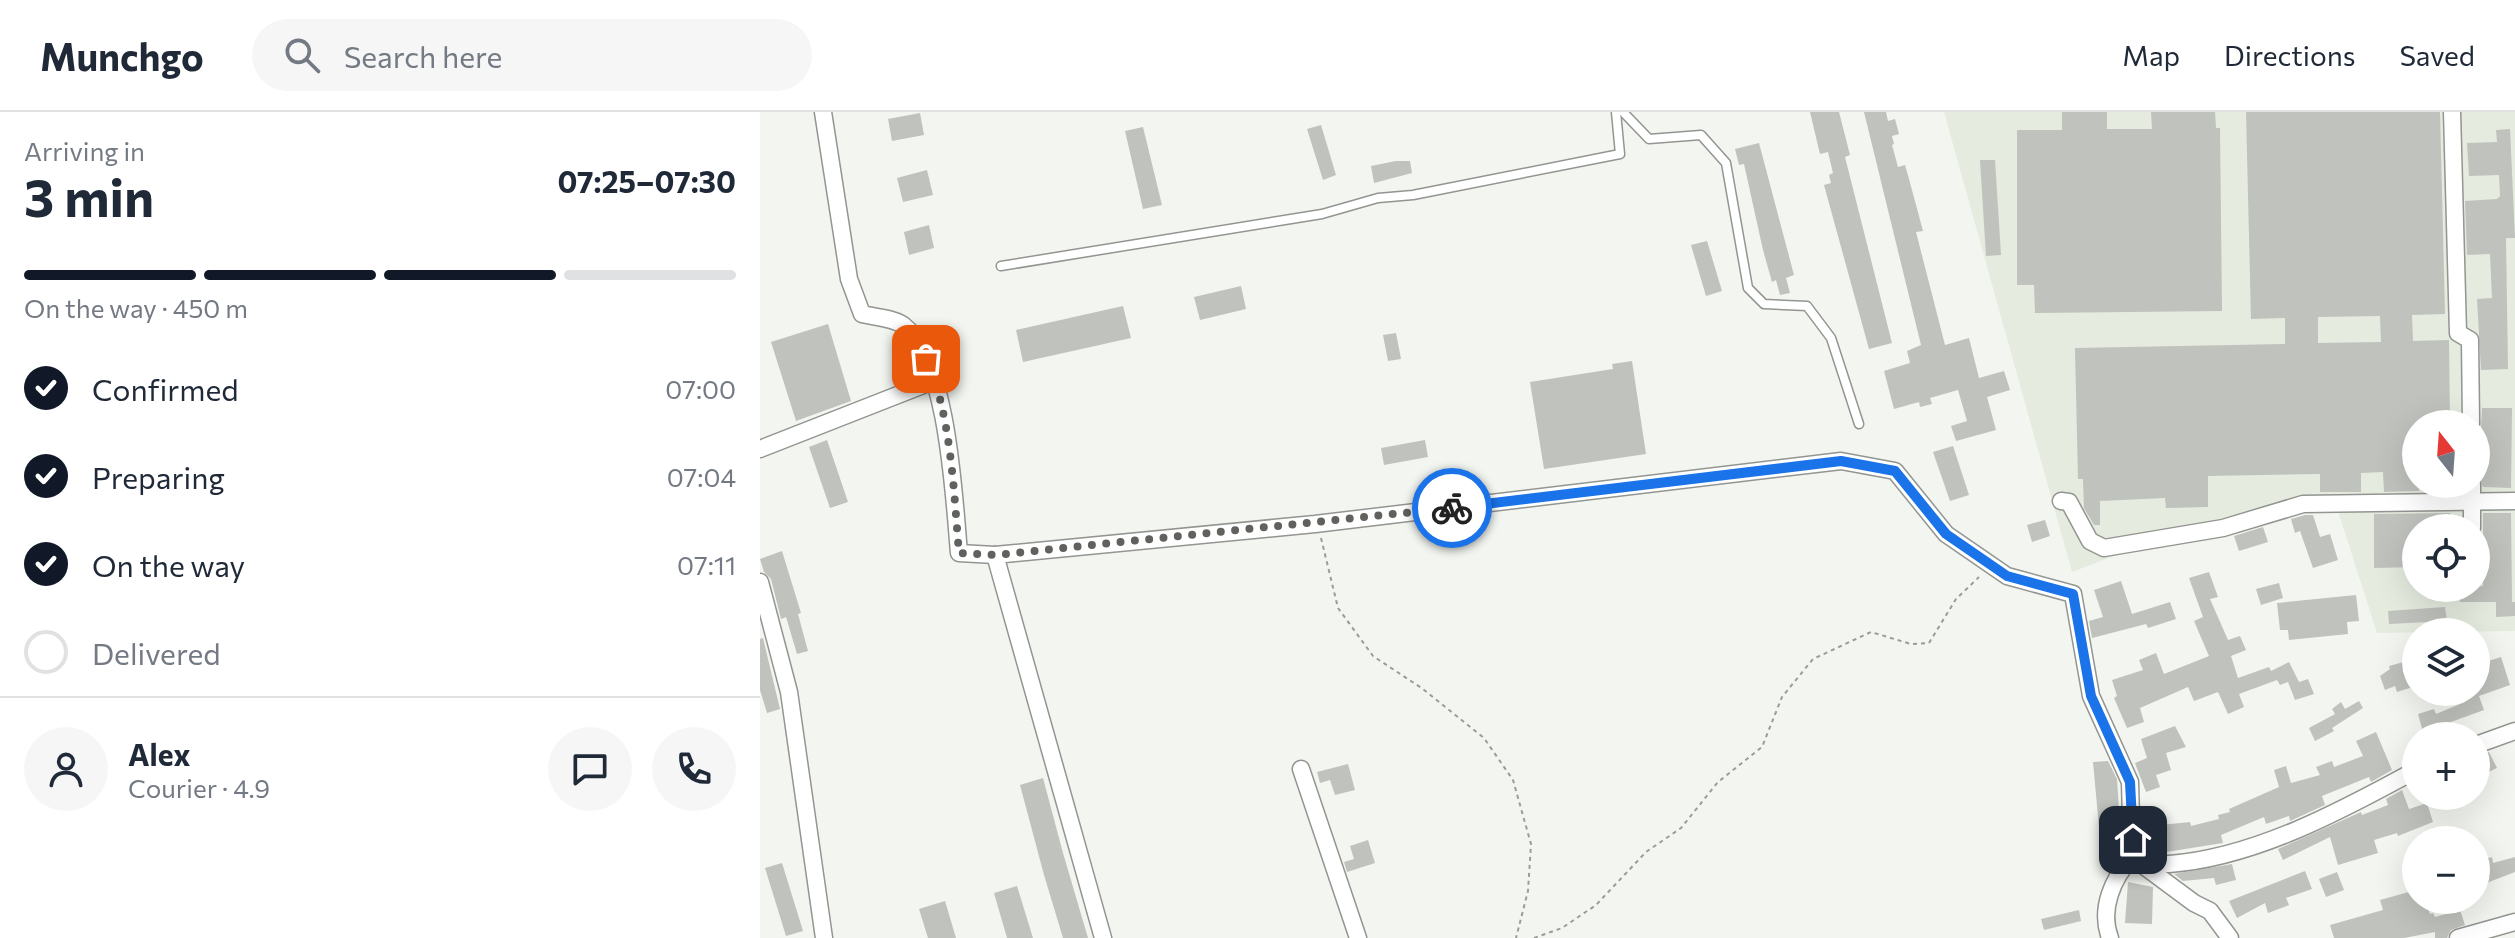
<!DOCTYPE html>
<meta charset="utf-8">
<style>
:root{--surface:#fff;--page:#f6f6f7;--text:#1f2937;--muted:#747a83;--line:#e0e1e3;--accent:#111827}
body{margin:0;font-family:Commissioner,sans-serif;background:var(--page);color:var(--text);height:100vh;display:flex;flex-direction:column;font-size:30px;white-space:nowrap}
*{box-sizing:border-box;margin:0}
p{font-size:26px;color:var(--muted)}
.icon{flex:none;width:44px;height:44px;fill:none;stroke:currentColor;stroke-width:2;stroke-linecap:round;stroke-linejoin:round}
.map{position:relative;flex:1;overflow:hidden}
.drawer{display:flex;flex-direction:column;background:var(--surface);width:760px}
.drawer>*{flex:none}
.needle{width:52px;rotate:343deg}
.controls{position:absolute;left:1642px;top:298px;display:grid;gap:16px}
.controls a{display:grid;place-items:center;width:88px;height:88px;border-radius:50%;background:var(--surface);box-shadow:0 8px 32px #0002;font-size:40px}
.pin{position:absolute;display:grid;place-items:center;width:68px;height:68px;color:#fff;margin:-34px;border-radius:16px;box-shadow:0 4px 12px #0006}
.courier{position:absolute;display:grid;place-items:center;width:80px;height:80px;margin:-40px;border:6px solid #1a73e8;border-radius:50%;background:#fff;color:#222;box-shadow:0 2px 10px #0007}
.overview em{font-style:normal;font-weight:700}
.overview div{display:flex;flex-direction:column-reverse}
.overview{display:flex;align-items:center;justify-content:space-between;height:136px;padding:0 24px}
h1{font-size:52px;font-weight:700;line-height:60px}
.bar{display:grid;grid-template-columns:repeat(4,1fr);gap:12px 8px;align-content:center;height:96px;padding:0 24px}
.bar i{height:10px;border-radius:6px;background:var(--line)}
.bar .selected{background:var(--accent)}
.bar p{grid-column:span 4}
.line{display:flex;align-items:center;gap:20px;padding:0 24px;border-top:2px solid var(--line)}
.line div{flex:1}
.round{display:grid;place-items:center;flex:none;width:84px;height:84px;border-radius:42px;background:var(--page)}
ol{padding:0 24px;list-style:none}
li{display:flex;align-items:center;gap:24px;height:88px}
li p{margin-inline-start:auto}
li .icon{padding:8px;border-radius:50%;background:var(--accent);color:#fff;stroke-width:4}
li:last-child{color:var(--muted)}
li i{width:44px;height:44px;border:4px solid var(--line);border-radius:50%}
header{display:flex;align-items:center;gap:48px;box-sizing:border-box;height:112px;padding:0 40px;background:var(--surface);border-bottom:2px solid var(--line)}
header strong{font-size:38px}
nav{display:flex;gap:44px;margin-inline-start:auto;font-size:28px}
.search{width:560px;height:72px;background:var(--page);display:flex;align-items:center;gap:20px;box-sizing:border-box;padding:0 28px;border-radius:44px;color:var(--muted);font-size:30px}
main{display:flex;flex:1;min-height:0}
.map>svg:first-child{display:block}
</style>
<header>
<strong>Munchgo</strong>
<div class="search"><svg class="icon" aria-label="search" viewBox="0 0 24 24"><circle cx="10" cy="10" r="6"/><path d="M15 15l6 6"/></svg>Search here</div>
<nav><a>Map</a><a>Directions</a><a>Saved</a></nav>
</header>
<main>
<section class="drawer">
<div class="overview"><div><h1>3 min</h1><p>Arriving in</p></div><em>07:25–07:30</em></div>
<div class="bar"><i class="selected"></i><i class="selected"></i><i class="selected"></i><i></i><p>On the way · 450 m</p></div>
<ol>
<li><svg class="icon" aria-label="check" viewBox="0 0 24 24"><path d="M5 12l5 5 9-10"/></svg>Confirmed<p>07:00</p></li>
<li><svg class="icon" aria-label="check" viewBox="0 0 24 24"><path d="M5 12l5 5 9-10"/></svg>Preparing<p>07:04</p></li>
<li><svg class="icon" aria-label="check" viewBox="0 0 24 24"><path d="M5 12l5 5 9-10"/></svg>On the way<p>07:11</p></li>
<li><i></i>Delivered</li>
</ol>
<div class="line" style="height:144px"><a class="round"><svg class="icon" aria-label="person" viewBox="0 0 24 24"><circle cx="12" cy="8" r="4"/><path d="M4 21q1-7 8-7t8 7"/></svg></a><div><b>Alex</b><p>Courier · 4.9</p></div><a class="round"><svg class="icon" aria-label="chat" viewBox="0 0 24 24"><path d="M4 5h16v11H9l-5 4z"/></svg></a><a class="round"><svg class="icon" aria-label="phone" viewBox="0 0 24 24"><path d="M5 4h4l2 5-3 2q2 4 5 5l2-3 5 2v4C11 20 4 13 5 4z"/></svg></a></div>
</section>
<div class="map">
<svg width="1755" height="826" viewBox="0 0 1755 826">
<rect width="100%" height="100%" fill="#f3f6f0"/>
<!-- built -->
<path fill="#e5ebdf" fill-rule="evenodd" d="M1184,0H1755V519L1617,521L1578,399L1552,386L1440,411L1312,460ZM1656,312H1716V372H1656ZM1656,416H1716V476H1656Z"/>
<!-- building -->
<g fill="#bfc2bd" fill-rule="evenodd">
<polygon points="1050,0 1079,0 1090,43 1085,45 1132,231 1109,237 1064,73 1071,71 1069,63 1073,61 1068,40 1060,42"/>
<polygon points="1104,0 1126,0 1128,9 1135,7 1139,22 1132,24 1134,32 1132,33 1138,55 1145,53 1149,67 1163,119 1156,120 1185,233 1209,226 1219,266 1244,259 1250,278 1227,285 1236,318 1196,329 1191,314 1207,309 1198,278 1170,286 1172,292 1160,295 1159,290 1134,297 1124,259 1150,251 1147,239 1161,233"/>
<polygon points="1302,0 1347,0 1347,17 1392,17 1391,0 1455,0 1456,16 1460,16 1462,199 1275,201 1274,173 1257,173 1257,18 1302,18"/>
<path d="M1486,0H1680L1685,202L1652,203L1653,229L1689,228L1690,312H1656V372H1659V379L1624,380L1623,360L1601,361V380H1560V362L1448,364V395L1406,396L1405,386L1340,389V413H1334L1324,396L1323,367H1318L1315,236L1525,232V206L1491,207ZM1620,204L1621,230L1558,231V205Z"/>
<polygon points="160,1 164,23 132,29 128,7"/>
<polygon points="561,13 576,63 563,68 547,17"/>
<polygon points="383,15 402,93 383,97 365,19"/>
<polygon points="1750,17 1755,126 1746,126 1748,257 1721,258 1717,187 1732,186 1730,142 1707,143 1705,89 1737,87 1740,84 1739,63 1709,64 1707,31 1737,30 1736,18"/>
<polygon points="999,31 1034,163 1026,166 1030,181 1020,183 1016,168 1012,170 1003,138 984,52 979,53 975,37"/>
<polygon points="1220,48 1235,48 1241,143 1226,144"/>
<polygon points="636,49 650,49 652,61 614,71 611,54"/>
<polygon points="167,58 173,83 143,90 137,66"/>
<polygon points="169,113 174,136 149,143 144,120"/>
<polygon points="947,129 962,179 946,184 931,133"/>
<polygon points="481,174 486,197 440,208 434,185"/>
<polygon points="363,194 371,226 263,250 256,218"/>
<polygon points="68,212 91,289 36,309 11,230"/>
<polygon points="636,221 641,247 628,249 623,223"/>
<polygon points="872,249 886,342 784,357 770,270 853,257 852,252"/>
<polygon points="1722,296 1752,296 1751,376 1723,375 1719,364"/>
<polygon points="67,328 88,390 70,396 49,335"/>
<polygon points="665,328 668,345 624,353 621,336"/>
<polygon points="1193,334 1209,383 1190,389 1173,340"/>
<polygon points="1690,401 1690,416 1656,416 1656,455 1614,456 1614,402"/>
<polygon points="1723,401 1751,401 1752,490 1755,490 1755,504 1736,505 1736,490 1700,490 1700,476 1723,474"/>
<polygon points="1545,403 1553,403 1560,425 1570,422 1578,448 1553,456 1540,419 1535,421 1531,407"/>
<polygon points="1285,408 1290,424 1272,430 1267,413"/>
<polygon points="1503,415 1508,430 1479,439 1474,424"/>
<polygon points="22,439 41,501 38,502 48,539 37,542 26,505 21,507 11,467 4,460 0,447"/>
<polygon points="1449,460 1458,485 1450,487 1468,528 1480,524 1486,538 1471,544 1478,566 1509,555 1511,559 1529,550 1539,570 1548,567 1554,582 1535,588 1528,570 1520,573 1517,568 1479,582 1484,595 1468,602 1458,580 1434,589 1428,575 1380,596 1384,610 1367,616 1354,586 1357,584 1352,568 1383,558 1379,548 1396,541 1404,562 1449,544 1434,509 1443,505 1429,466"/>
<polygon points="1361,469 1372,502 1410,490 1416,507 1388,516 1386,512 1332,526 1329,509 1343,505 1334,478"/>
<polygon points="1519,471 1523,486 1501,493 1496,477"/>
<polygon points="1596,483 1599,509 1587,510 1588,522 1529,528 1528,518 1520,518 1517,491"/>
<polygon points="1685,495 1687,509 1629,512 1628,499"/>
<polygon points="3,526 20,597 7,601 0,578 0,527"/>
<polygon points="1741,545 1750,573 1719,584 1724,598 1680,614 1684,624 1664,624 1658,602 1674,597 1676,602 1705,590 1701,580 1716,580 1716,553"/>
<polygon points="1651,548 1656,574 1637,580 1635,574 1625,578 1620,564 1630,557 1629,554"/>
<polygon points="1599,589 1603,596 1572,616 1574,619 1555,629 1549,616 1575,602 1572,597 1581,590 1585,597"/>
<polygon points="1415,614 1426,635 1406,641 1411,658 1396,663 1400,675 1386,680 1375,651 1387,646 1381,627"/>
<polygon points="1616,620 1632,658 1611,670 1609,665 1562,684 1565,693 1530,709 1529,704 1506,712 1504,705 1461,723 1463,731 1400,741 1401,713 1430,710 1431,714 1459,707 1458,703 1470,700 1469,697 1519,675 1514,658 1526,654 1531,671 1560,663 1556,655 1572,649 1574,655 1603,644 1596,629"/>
<polygon points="1729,640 1737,656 1720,664 1716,644"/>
<polygon points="1348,649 1357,667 1360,713 1339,715 1333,650"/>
<polygon points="588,652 595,678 575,683 570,668 560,671 557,660"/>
<polygon points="283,666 303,741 328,826 303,826 284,763 260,673"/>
<polygon points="1642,678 1649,697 1667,691 1673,710 1638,724 1637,721 1614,728 1618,741 1578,753 1570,725 1523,748 1518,737 1601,700 1602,703 1628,693 1626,687"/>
<polygon points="608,728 615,751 587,760 584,750 594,747 590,734"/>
<polygon points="1732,745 1733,751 1755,745 1755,760 1716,775 1716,750"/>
<polygon points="22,751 43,819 26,824 5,756"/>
<polygon points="1472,752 1476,768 1456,773 1454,766 1423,769 1414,762"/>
<polygon points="1545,759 1552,777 1526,786 1529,793 1508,801 1505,791 1477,806 1469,789"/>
<polygon points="1577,760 1584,778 1566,785 1559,767"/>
<polygon points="1368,770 1393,775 1392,812 1365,811"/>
<polygon points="257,774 273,826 247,826 234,781"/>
<polygon points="1656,778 1656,788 1666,788 1670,802 1673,801 1675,805 1700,798 1705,813 1691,818 1687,826 1675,826 1675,820 1644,826 1574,826 1570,813 1623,798 1620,788"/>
<polygon points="185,789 196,826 168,826 159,797"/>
<polygon points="1319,798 1321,809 1284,818 1281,807"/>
</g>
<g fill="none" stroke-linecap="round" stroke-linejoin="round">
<!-- service casing -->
<g stroke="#929590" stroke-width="11">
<g id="service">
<polyline points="863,0 889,27 941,23 966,51 988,176 1004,192 1047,194 1071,226 1099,312"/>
<polyline points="241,154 562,102 618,86 653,83 860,42 856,0"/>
</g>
</g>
<!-- minor casing -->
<g stroke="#929590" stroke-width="19">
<g id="minor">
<path d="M63,0L89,167L102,202C114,205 133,206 143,213C188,247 194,386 199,441L235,443L343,826"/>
<polyline points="1692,0 1698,221 1710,228 1711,312"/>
<polyline points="0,337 176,268"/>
<polyline points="1712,372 1712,416"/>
<polyline points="1301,389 1309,390 1330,429 1344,436 1463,416 1543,392 1755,389"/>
<path d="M235,443L555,412L1081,349L1135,359L1186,422L1247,464L1313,482L1331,584L1370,670L1372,745C1353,766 1339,797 1350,826"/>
<polyline points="0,470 29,580 64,826"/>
<polyline points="1716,633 1755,619"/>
<polyline points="541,657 598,826"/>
<path d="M1372,745C1384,748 1397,753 1409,752C1494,746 1583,698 1656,658"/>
<polyline points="1380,751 1434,791 1450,799 1470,826"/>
<polyline points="1698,826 1755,810"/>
</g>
</g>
<!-- path -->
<g stroke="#999c97" stroke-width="2" stroke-dasharray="4 4" stroke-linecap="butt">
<polyline points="561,426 578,496 613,544 663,577 724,626 753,668 771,732 768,779 756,826"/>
<polyline points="774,826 802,816 836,793 886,740 921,716 958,670 1002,635 1022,585 1053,547 1111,520 1151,532 1169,531 1196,487 1219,465"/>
</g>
<!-- service -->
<use href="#service" stroke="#fff" stroke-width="8"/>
<!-- minor -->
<use href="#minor" stroke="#fff" stroke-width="16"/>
</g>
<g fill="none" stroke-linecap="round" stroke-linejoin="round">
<!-- done -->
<path stroke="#60625e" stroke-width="8" stroke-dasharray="0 14.4" d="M166,247C191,299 194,383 199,441L235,443L692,396"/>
<!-- route -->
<polyline stroke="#1a73e8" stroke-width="10" points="692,396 1081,349 1135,359 1186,422 1247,464 1313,482 1331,584 1370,670 1373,728"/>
</g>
</svg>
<div class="controls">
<a><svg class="needle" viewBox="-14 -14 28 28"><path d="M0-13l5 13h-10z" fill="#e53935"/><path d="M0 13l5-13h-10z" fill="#747a83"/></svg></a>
<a><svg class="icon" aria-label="locate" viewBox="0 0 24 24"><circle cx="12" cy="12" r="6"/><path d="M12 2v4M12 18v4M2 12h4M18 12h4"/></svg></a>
<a><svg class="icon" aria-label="layers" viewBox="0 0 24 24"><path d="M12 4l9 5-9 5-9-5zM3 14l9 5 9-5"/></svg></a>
<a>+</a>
<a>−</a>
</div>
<div class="pin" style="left:166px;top:247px;background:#ea580c"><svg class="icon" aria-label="bag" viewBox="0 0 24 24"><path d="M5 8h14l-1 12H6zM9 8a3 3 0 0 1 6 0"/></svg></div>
<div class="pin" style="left:1373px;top:728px;background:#1f2937"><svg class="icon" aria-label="home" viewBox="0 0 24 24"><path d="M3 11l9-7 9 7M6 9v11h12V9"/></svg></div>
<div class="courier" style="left:692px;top:396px"><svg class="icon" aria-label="bike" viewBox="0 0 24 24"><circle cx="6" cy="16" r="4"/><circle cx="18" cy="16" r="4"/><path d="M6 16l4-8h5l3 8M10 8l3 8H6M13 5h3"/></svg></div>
</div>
</main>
